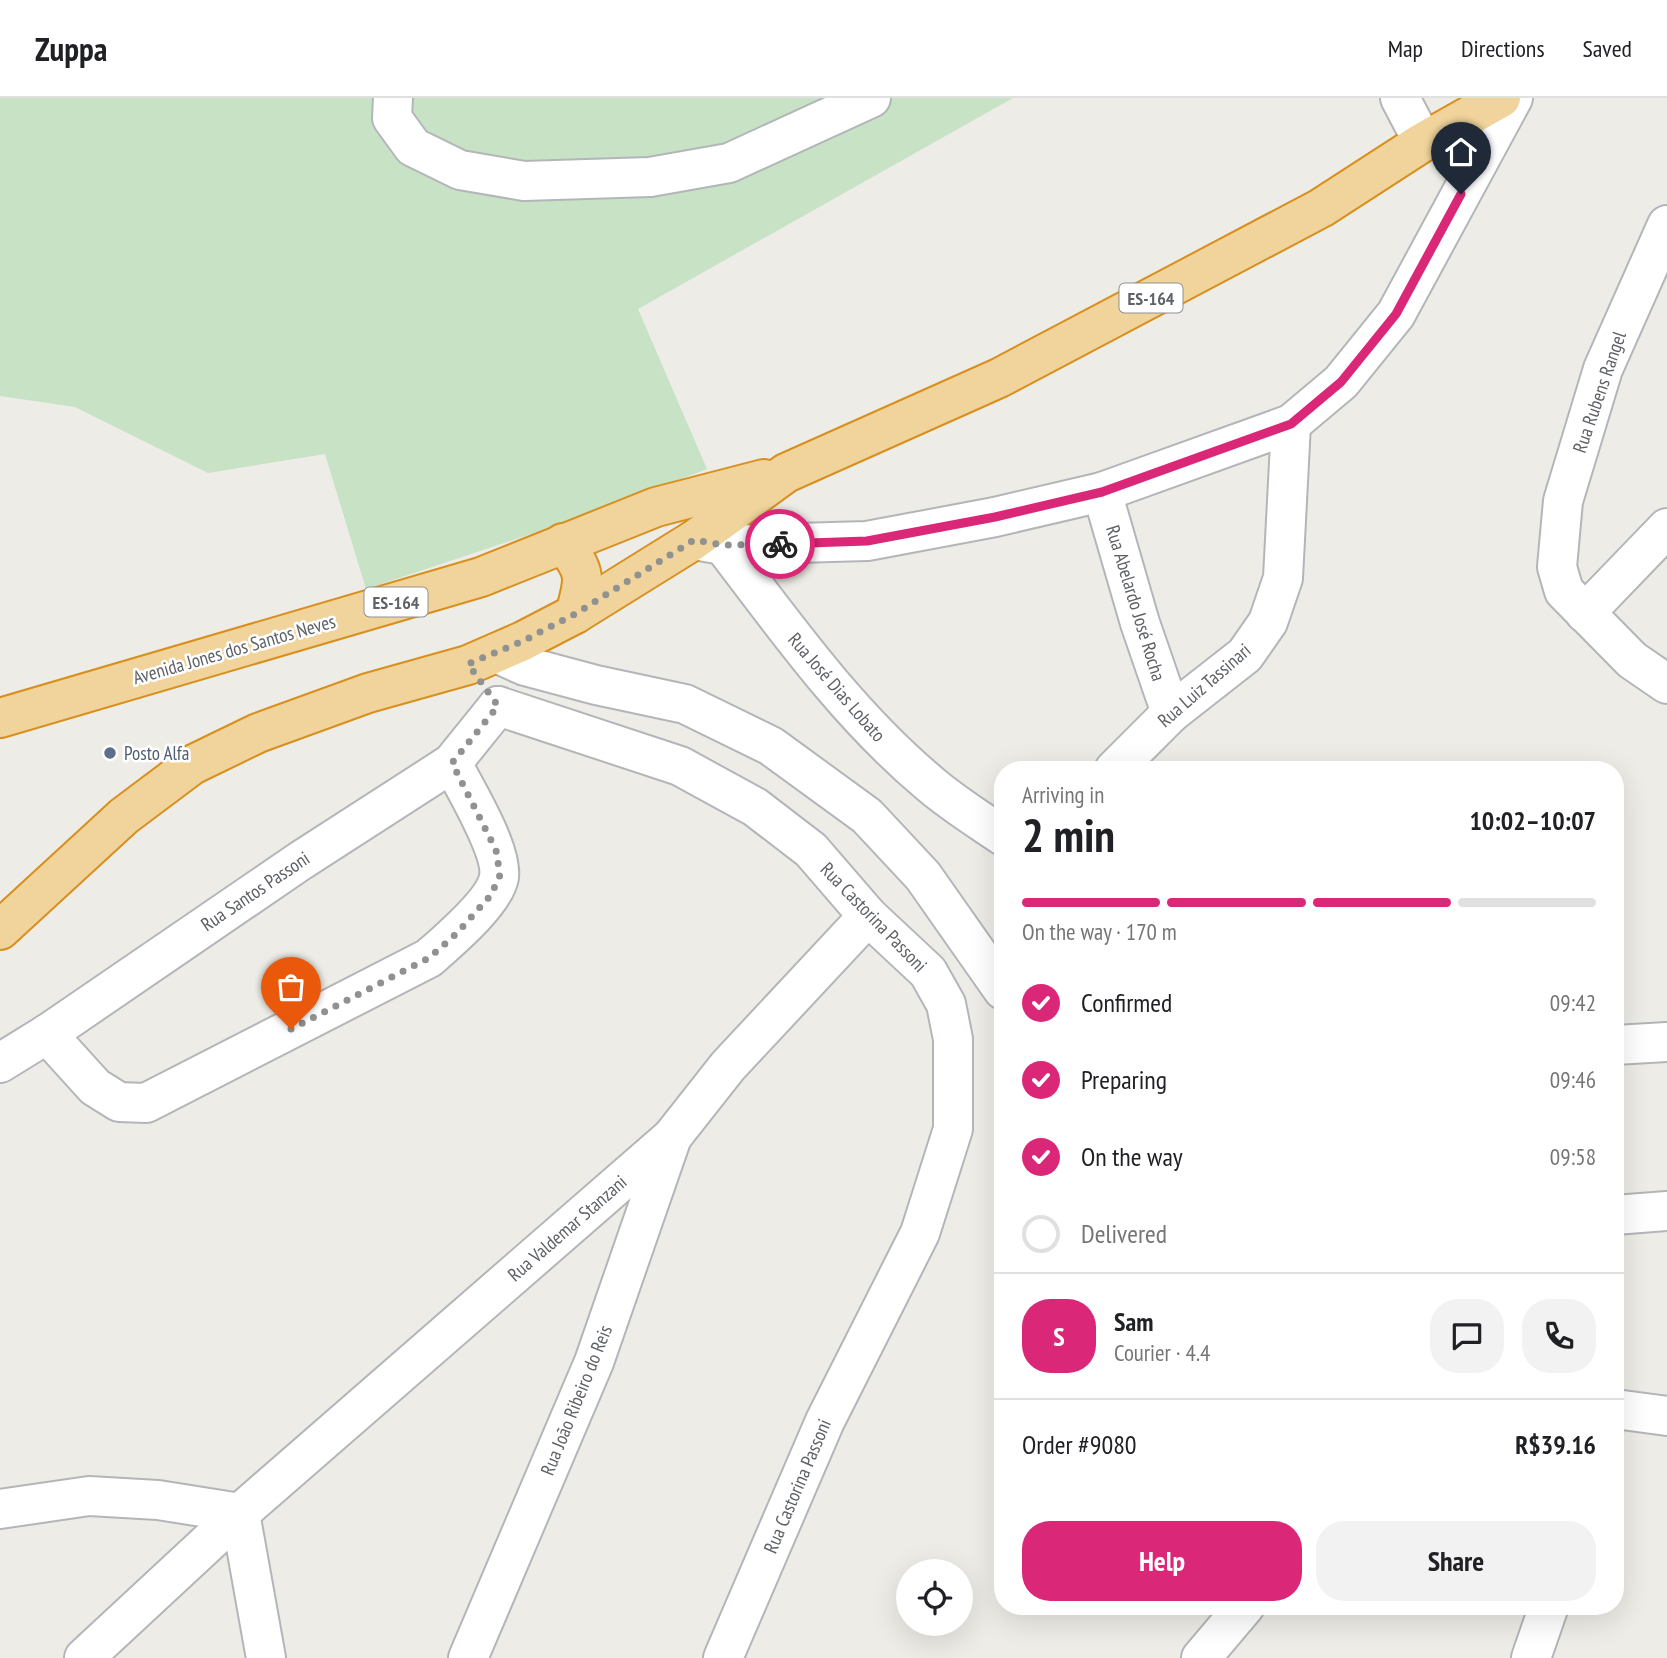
<!DOCTYPE html>
<meta charset="utf-8">
<style>
:root{--surface:#fff;--page:#f2f2f2;--text:#202124;--muted:#757577;--line:#e0e0e0;--accent:#db2777}
body{margin:0;font-family:"PT Sans Narrow",sans-serif;background:var(--page);color:var(--text);height:100vh;display:flex;flex-direction:column;font-size:26px;white-space:nowrap}
*{box-sizing:border-box;margin:0}
p{font-size:23px;color:var(--muted)}
.icon{flex:none;width:38px;height:38px;fill:none;stroke:currentColor;stroke-width:2;stroke-linecap:round;stroke-linejoin:round}
.map{position:relative;flex:1;overflow:hidden}
.details{position:absolute;left:994px;top:663px;width:630px;height:854px;display:flex;flex-direction:column;background:var(--surface);border-radius:28px;box-shadow:0 7px 28px #0002}
.details>*{flex:none}
.buttons{position:absolute;left:896px;top:1461px;display:grid;gap:14px}
.buttons a{display:grid;place-items:center;width:77px;height:77px;border-radius:50%;background:var(--surface);box-shadow:0 7px 28px #0002;font-size:35px}
.pin{position:absolute;display:grid;place-items:center;width:60px;height:60px;color:#fff;margin:-72px -30px;border-radius:50% 50% 50% 0;rotate:-45deg;box-shadow:0 0 7px #0007}
.pin .icon{rotate:45deg}
.courier{position:absolute;display:grid;place-items:center;width:70px;height:70px;margin:-35px;border:5px solid #db2777;border-radius:50%;background:#fff;color:#222;box-shadow:0 2px 9px #0007}
.summary em{font-style:normal;font-weight:800}
.summary div{display:flex;flex-direction:column-reverse}
.summary{display:flex;align-items:center;justify-content:space-between;height:119px;padding:0 28px}
h1{font-size:46px;font-weight:800;line-height:52px}
.bar{display:grid;grid-template-columns:repeat(4,1fr);gap:10px 7px;align-content:center;height:84px;padding:0 28px}
.bar i{height:9px;border-radius:5px;background:var(--line)}
.bar .active{background:var(--accent)}
.bar p{grid-column:span 4}
.line{display:flex;align-items:center;gap:18px;padding:0 28px;border-top:2px solid var(--line)}
.line div{flex:1}
.round{display:grid;place-items:center;flex:none;width:74px;height:74px;border-radius:28px;background:var(--page)}
ol{padding:0 28px;list-style:none}
li{display:flex;align-items:center;gap:21px;height:77px}
li p{margin-inline-start:auto}
li .icon{padding:7px;border-radius:50%;background:var(--accent);color:#fff;stroke-width:4}
li:last-child{color:var(--muted)}
li i{width:38px;height:38px;border:4px solid var(--line);border-radius:50%}
.button{display:flex;gap:14px;margin-top:auto;padding:14px 28px}
.button a{flex:1;height:80px;border-radius:28px;background:var(--accent);color:#fff;font-size:28px;font-weight:800;line-height:80px;text-align:center}
.button a+a{background:var(--page);color:var(--text)}
header{display:flex;align-items:center;gap:42px;box-sizing:border-box;height:98px;padding:0 35px;background:var(--surface);border-bottom:2px solid var(--line)}
header strong{font-size:33px}
nav{display:flex;gap:38px;margin-inline-start:auto;font-size:24px}
.map>svg:first-child{display:block}
</style>
<header>
<strong>Zuppa</strong>
<nav><a>Map</a><a>Directions</a><a>Saved</a></nav>
</header>
<div class="map">
<svg width="1667" height="1560" viewBox="0 0 1667 1560">
<rect width="100%" height="100%" fill="#eeece6"/>
<!-- green -->
<polygon fill="#c8e2c6" points="0,0 1013,0 638,211 707,371 570,423 366,491 325,356 208,375 75,309 0,298"/>
<g fill="none" stroke-linecap="round" stroke-linejoin="round">
<!-- minor casing -->
<g stroke="#b3b6b9" stroke-width="42">
<g id="minor">
<polyline points="393,0 392,20 413,49 460,72 524,83 650,79 729,65 871,0"/>
<polyline points="1400,0 1423,44"/>
<polyline points="1667,127 1603,271 1563,403 1557,469 1564,493 1632,562 1667,586"/>
<polyline points="1102,394 1140,525 1171,615"/>
<polyline points="694,442 723,447 867,443 995,419 1102,394 1291,326 1341,284 1396,216 1513,0"/>
<path d="M723,447C787,531 848,617 929,685C952,705 978,721 1003,738"/>
<polyline points="1585,515 1667,430"/>
<polyline points="496,555 525,568 596,587 685,606 771,648 867,718 923,778 1003,892"/>
<polyline points="498,608 680,668 755,709 811,752 868,818 928,874 946,906 953,941 953,1031 920,1135 825,1323 723,1560"/>
<polyline points="1114,672 1171,615 1245,557 1268,524 1283,480 1291,326"/>
<path d="M47,936L95,989L119,1004L146,1005L429,860C447,844 495,804 499,779C503,752 465,691 452,665"/>
<polyline points="1615,947 1667,944"/>
<polyline points="0,965 47,936 300,763 452,665 498,608"/>
<polyline points="1615,1117 1667,1113"/>
<polyline points="1615,1311 1667,1318"/>
<polyline points="0,1411 89,1398 158,1402 240,1415"/>
<polyline points="240,1415 266,1560"/>
<polyline points="84,1560 240,1415 672,1039 728,968 868,818"/>
<polyline points="468,1560 594,1264 672,1039"/>
<polyline points="1201,1560 1245,1508"/>
<polyline points="1531,1560 1549,1508"/>
</g>
</g>
<!-- highway casing -->
<g stroke="#d88f1d" stroke-width="42">
<g id="highway">
<path d="M563,445C587,475 585,480 575,516"/>
<polyline points="0,620 481,479 656,409 764,381"/>
<polyline points="0,832 124,718 192,667 258,635 368,595 468,567 523,543 575,516 694,442 786,375 999,280 1321,110 1423,44 1501,0"/>
</g>
</g>
<!-- minor -->
<use href="#minor" stroke="#fff" stroke-width="38"/>
<!-- highway -->
<use href="#highway" stroke="#f0d49c" stroke-width="38"/>
</g>
<g fill="none" stroke-linecap="round" stroke-linejoin="round">
<!-- done -->
<polyline stroke="#909292" stroke-width="7" stroke-dasharray="0 12.6" points="291,931 429,860 457,835 491,797 500,777 496,752 452,665 498,608 468,566 523,543 575,516 694,442 723,447 780,446"/>
<!-- route -->
<polyline stroke="#db2777" stroke-width="9" points="780,446 867,443 995,419 1102,394 1291,326 1341,284 1396,216 1461,96"/>
</g>
<!-- markers -->
<circle fill="#5c6f8a" stroke="#fff" stroke-width="2.5" cx="110" cy="655" r="7"/>
<g text-anchor="middle" dominant-baseline="central" stroke-width="5" stroke-linejoin="round" paint-order="stroke">
<!-- shield labels -->
<g fill="#fff" stroke="#8e9093" stroke-width="2">
<rect x="1119.5" y="185.5" width="63" height="29" rx="5"/>
<rect x="364.5" y="489.5" width="63" height="29" rx="5"/>
</g>
<g font-size="18" font-weight="bold" fill="#5e6165">
<text x="1151" y="200">ES-164</text>
<text x="396" y="504">ES-164</text>
</g>
<!-- street labels -->
<g font-size="19" fill="#5e6165" stroke="#fff">
<text transform="translate(1599 294) rotate(-71)">Rua Rubens Rangel</text>
<text transform="translate(1136 505) rotate(73)">Rua Abelardo José Rocha</text>
<text transform="translate(234 551) rotate(-16)">Avenida Jones dos Santos Neves</text>
<text transform="translate(1204 587) rotate(-41)">Rua Luiz Tassinari</text>
<text transform="translate(837 589) rotate(49)">Rua José Dias Lobato</text>
<text transform="translate(255 793) rotate(-34)">Rua Santos Passoni</text>
<text transform="translate(874 819) rotate(46)">Rua Castorina Passoni</text>
<text transform="translate(567 1130) rotate(-41)">Rua Valdemar Stanzani</text>
<text transform="translate(576 1302) rotate(-68)">Rua João Ribeiro do Reis</text>
<text transform="translate(797 1388) rotate(-67)">Rua Castorina Passoni</text>
</g>
<!-- service labels -->
<g font-size="19" fill="#4e5e75" stroke="#fff" text-anchor="start">
<text x="124" y="655">Posto Alfa</text>
</g>
</g>
</svg>
<div class="buttons">
<a><svg class="icon" aria-label="locate" viewBox="0 0 24 24"><circle cx="12" cy="12" r="6"/><path d="M12 2v4M12 18v4M2 12h4M18 12h4"/></svg></a>
</div>
<div class="pin" style="left:291px;top:931px;background:#ea580c"><svg class="icon" aria-label="bag" viewBox="0 0 24 24"><path d="M5 8h14l-1 12H6zM9 8a3 3 0 0 1 6 0"/></svg></div>
<div class="pin" style="left:1461px;top:96px;background:#1f2937"><svg class="icon" aria-label="home" viewBox="0 0 24 24"><path d="M3 11l9-7 9 7M6 9v11h12V9"/></svg></div>
<div class="courier" style="left:780px;top:446px"><svg class="icon" aria-label="bike" viewBox="0 0 24 24"><circle cx="6" cy="16" r="4"/><circle cx="18" cy="16" r="4"/><path d="M6 16l4-8h5l3 8M10 8l3 8H6M13 5h3"/></svg></div>
<section class="details">
<div class="summary"><div><h1>2 min</h1><p>Arriving in</p></div><em>10:02–10:07</em></div>
<div class="bar"><i class="active"></i><i class="active"></i><i class="active"></i><i></i><p>On the way · 170 m</p></div>
<ol>
<li><svg class="icon" aria-label="check" viewBox="0 0 24 24"><path d="M5 12l5 5 9-10"/></svg>Confirmed<p>09:42</p></li>
<li><svg class="icon" aria-label="check" viewBox="0 0 24 24"><path d="M5 12l5 5 9-10"/></svg>Preparing<p>09:46</p></li>
<li><svg class="icon" aria-label="check" viewBox="0 0 24 24"><path d="M5 12l5 5 9-10"/></svg>On the way<p>09:58</p></li>
<li><i></i>Delivered</li>
</ol>
<div class="line" style="height:126px"><b class="round" style="background:var(--accent);color:#fff">S</b><div><b>Sam</b><p>Courier · 4.4</p></div><a class="round"><svg class="icon" aria-label="chat" viewBox="0 0 24 24"><path d="M4 5h16v11H9l-5 4z"/></svg></a><a class="round"><svg class="icon" aria-label="phone" viewBox="0 0 24 24"><path d="M5 4h4l2 5-3 2q2 4 5 5l2-3 5 2v4C11 20 4 13 5 4z"/></svg></a></div>
<div class="line" style="height:91px"><div>Order #9080</div><b>R$39.16</b></div>
<div class="button"><a>Help</a><a>Share</a></div>
</section>
</div>
